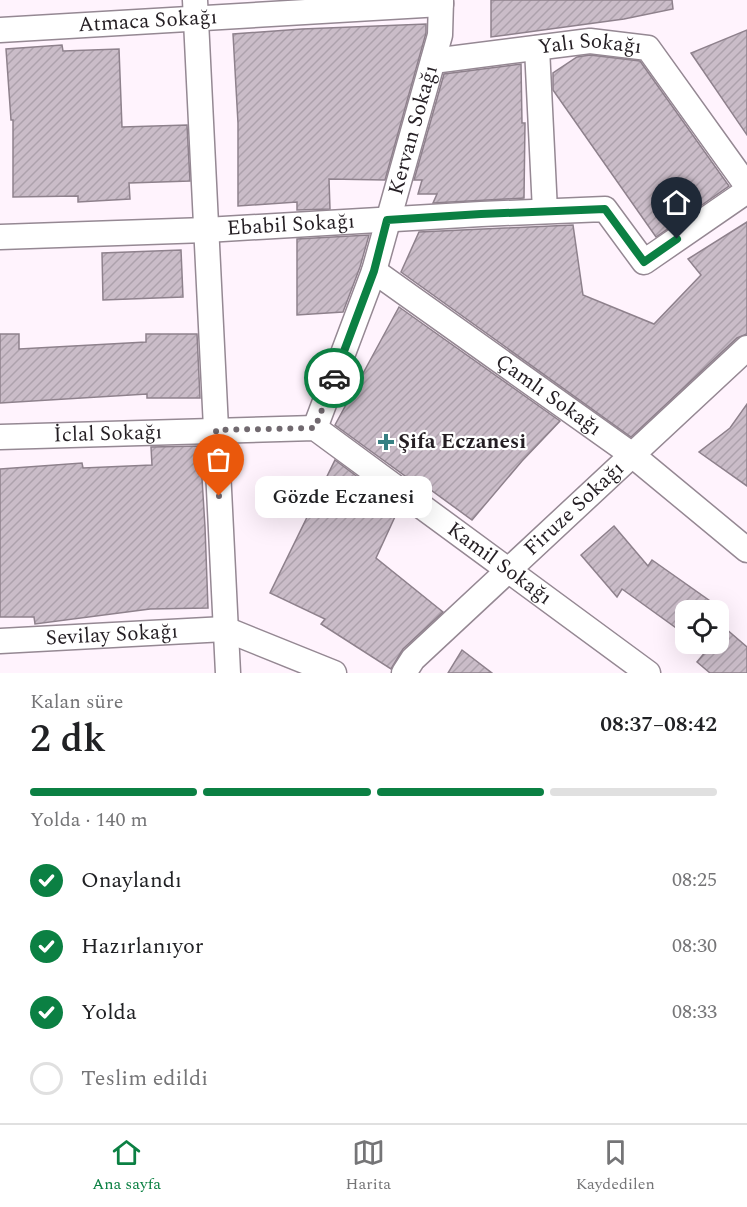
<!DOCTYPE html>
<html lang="tr">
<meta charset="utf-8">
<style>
:root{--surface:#fff;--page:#f6f6f6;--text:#202124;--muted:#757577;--line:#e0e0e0;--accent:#0b8043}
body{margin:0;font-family:Spectral,serif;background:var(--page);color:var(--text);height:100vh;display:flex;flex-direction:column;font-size:22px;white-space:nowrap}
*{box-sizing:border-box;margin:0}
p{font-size:20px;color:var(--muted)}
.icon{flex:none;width:33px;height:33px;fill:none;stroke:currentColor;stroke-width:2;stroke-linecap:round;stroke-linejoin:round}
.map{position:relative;height:673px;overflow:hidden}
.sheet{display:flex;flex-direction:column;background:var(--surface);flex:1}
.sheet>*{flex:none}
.tools{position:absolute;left:675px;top:600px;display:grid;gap:12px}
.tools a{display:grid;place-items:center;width:54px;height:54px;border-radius:12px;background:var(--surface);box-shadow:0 6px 24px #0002;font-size:30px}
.pin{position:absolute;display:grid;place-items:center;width:51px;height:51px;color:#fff;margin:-62px -26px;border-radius:50% 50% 50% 0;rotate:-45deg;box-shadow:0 0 6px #0007}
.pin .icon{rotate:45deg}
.courier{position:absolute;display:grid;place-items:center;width:60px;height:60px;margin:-30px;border:4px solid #0b8043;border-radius:50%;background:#fff;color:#222;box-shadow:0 2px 8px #0007}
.bubble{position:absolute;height:42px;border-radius:12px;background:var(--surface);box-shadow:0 6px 24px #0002;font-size:20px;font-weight:600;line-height:42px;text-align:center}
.overview em{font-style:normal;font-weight:600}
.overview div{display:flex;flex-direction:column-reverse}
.overview{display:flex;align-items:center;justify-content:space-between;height:102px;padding:0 30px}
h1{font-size:39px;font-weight:600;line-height:45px}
.bar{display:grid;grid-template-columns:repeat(4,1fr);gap:9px 6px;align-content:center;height:72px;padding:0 30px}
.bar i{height:8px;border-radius:4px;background:var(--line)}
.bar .on{background:var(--accent)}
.bar p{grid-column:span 4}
ol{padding:0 30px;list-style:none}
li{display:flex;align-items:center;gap:18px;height:66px}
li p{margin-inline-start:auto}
li .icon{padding:6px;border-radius:50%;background:var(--accent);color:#fff;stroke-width:4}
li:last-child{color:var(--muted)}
li i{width:33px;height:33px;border:3px solid var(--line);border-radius:50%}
.menu{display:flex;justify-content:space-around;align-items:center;height:84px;border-top:2px solid var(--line);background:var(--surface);font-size:16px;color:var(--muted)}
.menu a{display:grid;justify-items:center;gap:3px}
.menu .on{color:var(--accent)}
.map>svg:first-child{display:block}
</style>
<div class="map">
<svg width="747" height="673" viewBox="0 0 747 673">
<defs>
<pattern id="building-hatch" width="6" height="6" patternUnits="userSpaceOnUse" patternTransform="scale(1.5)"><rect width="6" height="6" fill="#cabcc8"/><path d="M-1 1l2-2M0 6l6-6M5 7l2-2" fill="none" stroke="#ada1ac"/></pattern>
</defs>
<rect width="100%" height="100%" fill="#fff3fd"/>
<!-- building -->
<g fill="url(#building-hatch)" stroke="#8e818c" stroke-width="1.5">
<polygon points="491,0 672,0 673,9 624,19 491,37"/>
<polygon points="426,24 426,33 385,180 329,179 330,209 297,210 297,202 238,206 238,123 233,34 302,29"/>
<polygon points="747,30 747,135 691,53"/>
<polygon points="62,45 63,51 119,49 122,127 187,125 190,181 129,183 130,199 78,202 78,196 13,197 13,120 11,120 6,49"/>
<polygon points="590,55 640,61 729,186 656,237 553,90 553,73 577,57"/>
<polygon points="521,64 522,123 525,123 524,198 433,203 437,194 418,194 422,180 414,180 444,74"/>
<polygon points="747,222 747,334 737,338 631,437 401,272 419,232 573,225 583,295 654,324 701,275 688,259"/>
<polygon points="369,235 360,267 343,312 297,315 297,239"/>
<polygon points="181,250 183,297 103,300 102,253"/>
<polygon points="399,307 560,421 522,461 472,520 413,477 412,481 335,425"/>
<polygon points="0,334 19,334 19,349 146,342 146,334 197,334 200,398 147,398 147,394 0,403"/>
<polygon points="747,404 747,486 699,452 730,428"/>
<polygon points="200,446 205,527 208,608 150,609 35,624 34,617 0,617 0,469 82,463 83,468 152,465 151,447"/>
<polygon points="335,460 399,508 376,558 443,612 403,649 391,669 321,624 325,619 270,593"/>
<polygon points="614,526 648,566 652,560 720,608 718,611 686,610 686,635 622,589 617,597 581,555"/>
<polygon points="718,622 747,647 747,673 710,673 697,662 707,650 697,644 718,644"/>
<polygon points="462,650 492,673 448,673"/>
</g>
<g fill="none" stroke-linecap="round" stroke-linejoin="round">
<!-- minor casing -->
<g stroke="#958893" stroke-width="27">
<g id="minor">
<polyline points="195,0 228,673"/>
<path id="s1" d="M0,30L441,4"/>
<polyline points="537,48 545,211"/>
<path id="s2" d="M433,61L590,41L648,48L747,186"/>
<path id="s3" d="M0,237L206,230L481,214L605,209L644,262L747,191"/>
<path id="s4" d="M374,271L631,454L747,550"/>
<path id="s5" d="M315,428L374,271L440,35L441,0"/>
<path id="s6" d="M0,437L315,428L648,673"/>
<path id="s7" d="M0,641L225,629L334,673"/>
<path id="s8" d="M404,673L413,659L747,348"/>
</g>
</g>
<!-- minor -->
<use href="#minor" stroke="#fff" stroke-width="24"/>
</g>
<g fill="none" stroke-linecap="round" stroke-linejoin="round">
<!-- done -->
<polyline stroke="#71696f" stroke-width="6" stroke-dasharray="0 10.8" points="219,496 216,430 315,428 334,378"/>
<!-- route -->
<polyline stroke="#0b8043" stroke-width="8" points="334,378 374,271 387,220 481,214 605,209 644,262 677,239"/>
</g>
<!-- markers -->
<path fill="#378083" stroke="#fff" stroke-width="2" d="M383 433h6v6h6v6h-6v6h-6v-6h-6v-6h6z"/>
<g text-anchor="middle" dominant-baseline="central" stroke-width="4.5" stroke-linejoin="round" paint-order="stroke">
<!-- street labels -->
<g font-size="21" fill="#241e23" stroke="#fff">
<text stroke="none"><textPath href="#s1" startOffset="148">Atmaca Sokağı</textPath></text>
<text stroke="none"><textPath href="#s2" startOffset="158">Yalı Sokağı</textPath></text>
<text stroke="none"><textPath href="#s5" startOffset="314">Kervan Sokağı</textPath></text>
<text stroke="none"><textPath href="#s3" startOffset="291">Ebabil Sokağı</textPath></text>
<text stroke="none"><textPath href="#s4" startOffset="214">Çamlı Sokağı</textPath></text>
<text stroke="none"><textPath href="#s6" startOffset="108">İclal Sokağı</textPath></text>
<text stroke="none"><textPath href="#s8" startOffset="237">Firuze Sokağı</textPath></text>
<text stroke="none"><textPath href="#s6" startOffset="544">Kamil Sokağı</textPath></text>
<text stroke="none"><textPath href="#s7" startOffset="112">Sevilay Sokağı</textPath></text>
</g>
<!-- poi labels -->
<g font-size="21" font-weight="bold" fill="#241e23" stroke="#fff" text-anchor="start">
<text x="398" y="442">Şifa Eczanesi</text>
</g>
</g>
</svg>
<div class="tools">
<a><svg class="icon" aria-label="locate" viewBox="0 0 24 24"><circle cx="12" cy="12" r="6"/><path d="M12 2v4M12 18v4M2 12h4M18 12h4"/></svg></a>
</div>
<div class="pin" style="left:219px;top:496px;background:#ea580c"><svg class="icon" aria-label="bag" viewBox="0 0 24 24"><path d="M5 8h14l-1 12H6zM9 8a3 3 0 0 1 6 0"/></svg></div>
<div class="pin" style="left:677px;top:239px;background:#1f2937"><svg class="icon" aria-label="home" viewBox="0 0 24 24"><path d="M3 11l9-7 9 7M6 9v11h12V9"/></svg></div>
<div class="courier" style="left:334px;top:378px"><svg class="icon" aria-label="car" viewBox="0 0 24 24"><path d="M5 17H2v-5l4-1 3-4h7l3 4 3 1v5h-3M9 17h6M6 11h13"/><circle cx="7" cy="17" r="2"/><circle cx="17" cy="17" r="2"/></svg></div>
<div class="bubble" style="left:255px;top:476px;width:177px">Gözde Eczanesi</div>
</div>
<section class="sheet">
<div class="overview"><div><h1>2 dk</h1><p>Kalan süre</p></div><em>08:37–08:42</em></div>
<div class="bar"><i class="on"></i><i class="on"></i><i class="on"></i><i></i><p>Yolda · 140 m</p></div>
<ol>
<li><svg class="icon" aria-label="check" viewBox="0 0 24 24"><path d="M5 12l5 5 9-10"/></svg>Onaylandı<p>08:25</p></li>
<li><svg class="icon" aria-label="check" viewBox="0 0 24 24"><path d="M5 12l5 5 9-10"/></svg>Hazırlanıyor<p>08:30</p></li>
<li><svg class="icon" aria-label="check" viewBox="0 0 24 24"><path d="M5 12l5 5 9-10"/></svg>Yolda<p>08:33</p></li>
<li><i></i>Teslim edildi</li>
</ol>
</section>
<nav class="menu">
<a class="on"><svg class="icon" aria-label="home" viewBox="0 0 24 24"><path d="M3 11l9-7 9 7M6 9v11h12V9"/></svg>Ana sayfa</a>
<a><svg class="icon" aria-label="map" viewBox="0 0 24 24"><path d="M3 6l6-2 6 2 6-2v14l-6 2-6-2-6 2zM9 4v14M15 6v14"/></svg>Harita</a>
<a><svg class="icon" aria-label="saved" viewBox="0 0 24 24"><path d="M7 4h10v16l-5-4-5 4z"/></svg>Kaydedilen</a>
</nav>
